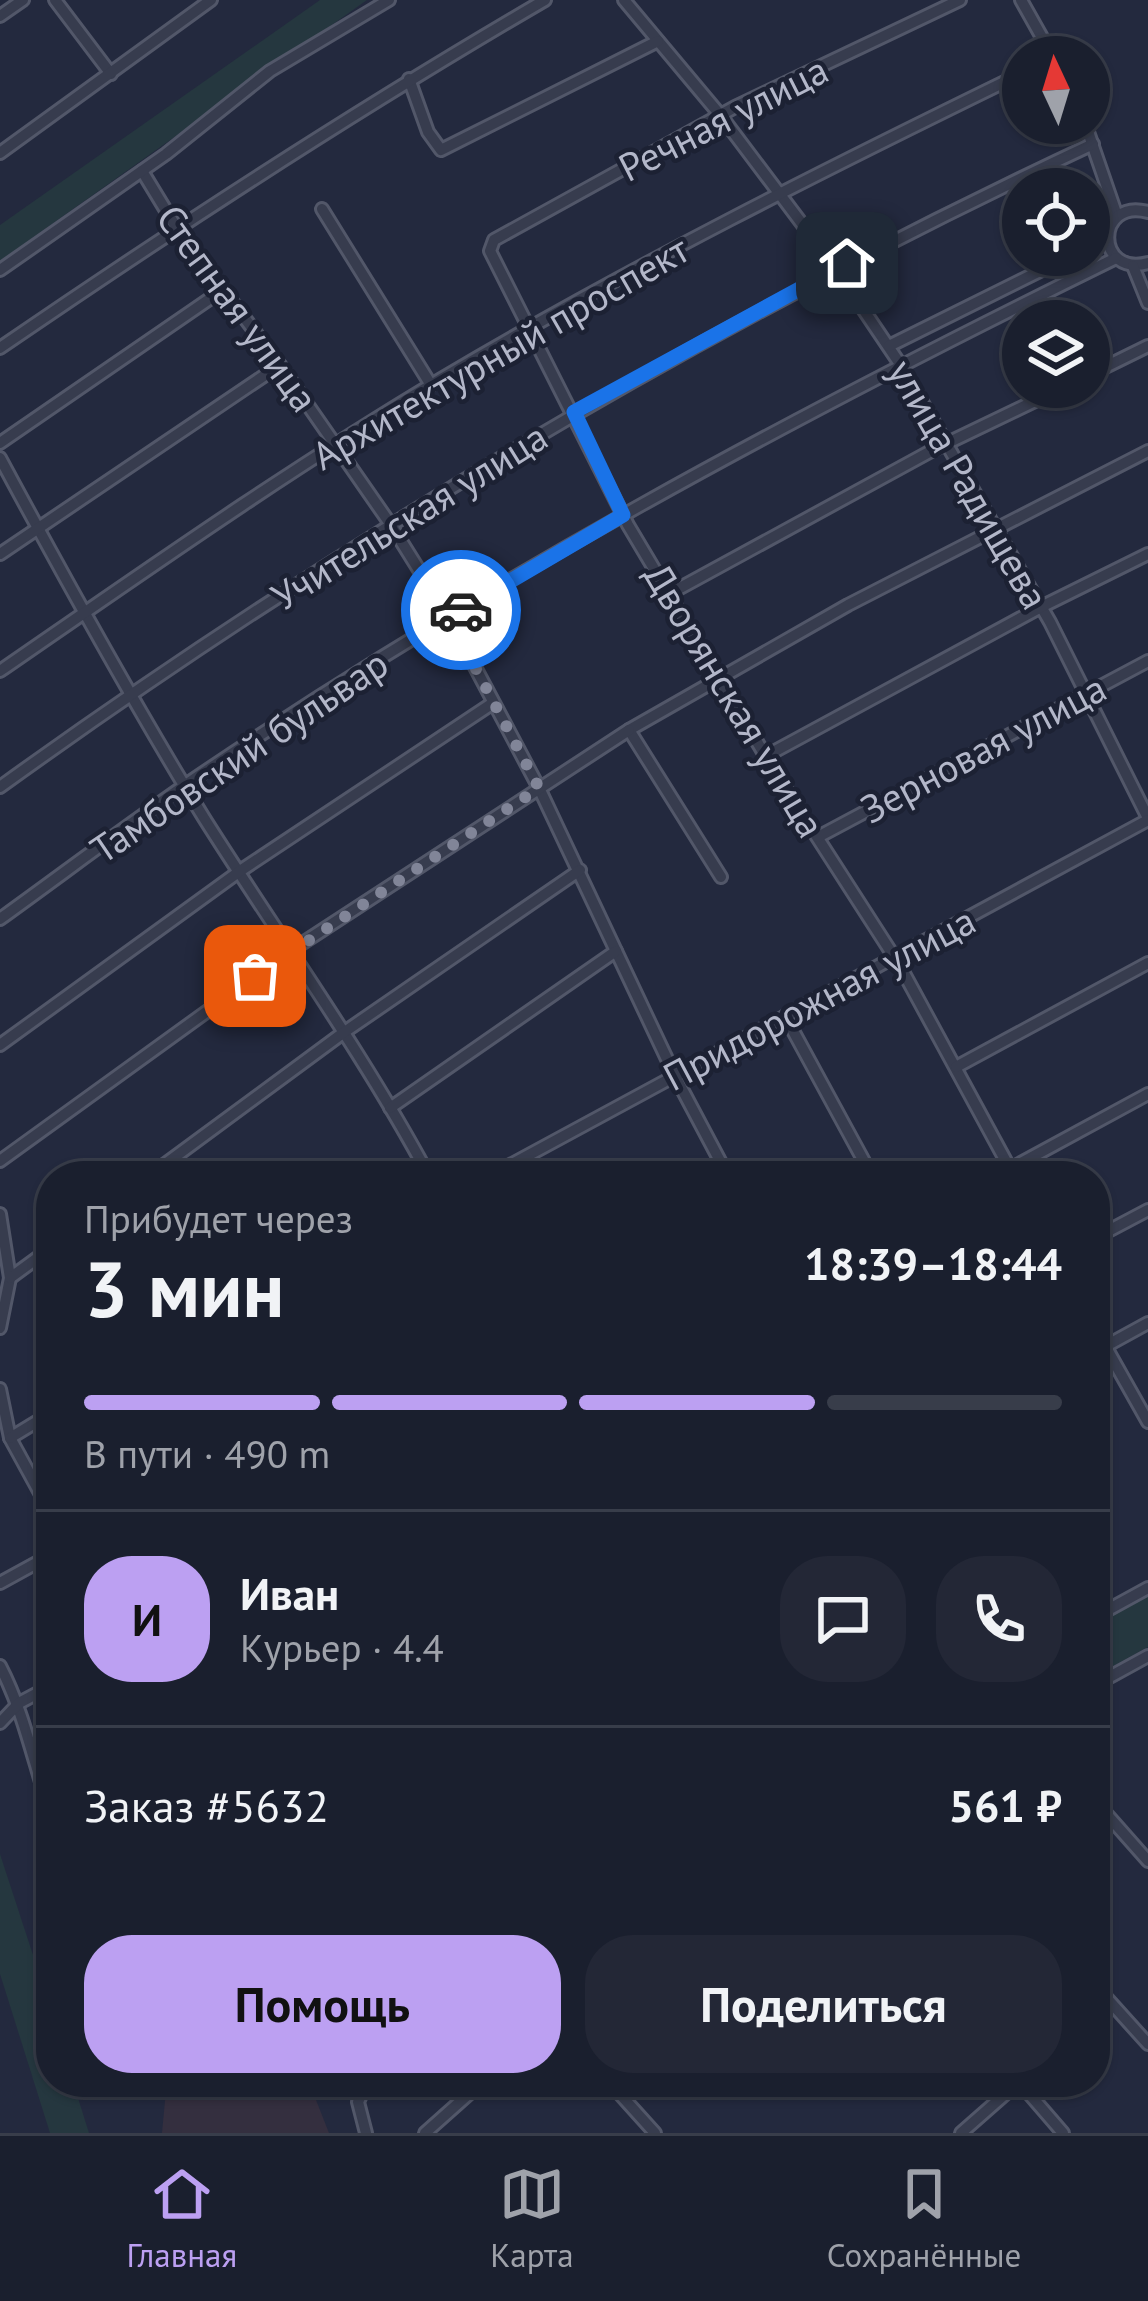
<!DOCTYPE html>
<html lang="ru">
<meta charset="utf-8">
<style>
:root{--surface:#1a1f2e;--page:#232736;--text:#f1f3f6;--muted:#9fa2aa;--line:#383d4a;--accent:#bca0f2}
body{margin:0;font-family:"PT Sans",sans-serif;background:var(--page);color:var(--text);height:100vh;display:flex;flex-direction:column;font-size:45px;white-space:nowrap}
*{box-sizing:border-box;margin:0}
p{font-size:39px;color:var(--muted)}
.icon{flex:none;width:66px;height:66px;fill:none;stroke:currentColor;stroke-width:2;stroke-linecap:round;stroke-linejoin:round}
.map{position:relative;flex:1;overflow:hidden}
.panel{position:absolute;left:36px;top:1161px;width:1074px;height:936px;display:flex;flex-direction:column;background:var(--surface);border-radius:48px;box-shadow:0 3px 9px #0004,0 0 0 3px var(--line)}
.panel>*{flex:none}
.needle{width:78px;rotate:356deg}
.tools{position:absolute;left:1002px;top:36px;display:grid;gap:24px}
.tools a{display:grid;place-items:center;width:108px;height:108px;border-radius:50%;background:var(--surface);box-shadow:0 3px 9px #0004,0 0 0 3px var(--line);font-size:60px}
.pin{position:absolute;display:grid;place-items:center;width:102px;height:102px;color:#fff;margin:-51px;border-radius:24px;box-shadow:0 6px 18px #0006}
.courier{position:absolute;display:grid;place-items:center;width:120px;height:120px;margin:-60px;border:9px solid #1a73e8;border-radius:50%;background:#fff;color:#222;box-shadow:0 3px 15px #0007}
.overview em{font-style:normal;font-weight:700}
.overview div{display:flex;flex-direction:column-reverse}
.overview{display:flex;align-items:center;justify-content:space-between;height:204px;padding:0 48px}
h1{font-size:78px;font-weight:700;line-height:90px}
.bar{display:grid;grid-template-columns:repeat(4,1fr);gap:18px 12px;align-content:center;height:144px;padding:0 48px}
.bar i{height:15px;border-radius:9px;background:var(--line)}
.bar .selected{background:var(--accent)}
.bar p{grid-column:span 4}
.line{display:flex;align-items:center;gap:30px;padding:0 48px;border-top:3px solid var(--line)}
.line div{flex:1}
.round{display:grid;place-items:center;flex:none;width:126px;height:126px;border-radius:48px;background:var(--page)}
.primary-button{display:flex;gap:24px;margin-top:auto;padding:24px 48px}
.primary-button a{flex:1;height:138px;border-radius:48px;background:var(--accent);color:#111;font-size:48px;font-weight:700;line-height:138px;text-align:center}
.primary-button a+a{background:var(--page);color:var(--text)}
.menu{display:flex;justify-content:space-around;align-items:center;height:168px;border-top:3px solid var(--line);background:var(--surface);font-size:33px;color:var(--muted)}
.menu a{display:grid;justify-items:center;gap:6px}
.menu .selected{color:var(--accent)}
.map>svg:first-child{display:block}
</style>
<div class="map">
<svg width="1148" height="2133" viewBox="0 0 1148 2133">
<rect width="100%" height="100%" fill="#23293e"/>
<!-- medical -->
<polygon fill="#342f3f" points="179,2082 309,2082 329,2133 162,2133 166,2090"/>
<!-- green -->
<g fill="#25373f">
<polygon points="320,0 367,0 0,261 0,225"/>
<polygon points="1148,1591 1148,1647 1095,1676 1095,1620"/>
<polygon points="0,1854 51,2010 51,2082 73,2082 89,2133 50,2133 0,1974"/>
</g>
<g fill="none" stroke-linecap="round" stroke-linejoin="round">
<!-- minor casing -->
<g stroke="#525769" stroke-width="16">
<g id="minor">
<polyline points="55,0 111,74"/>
<polyline points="624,0 721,116 836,269 900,364 1050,622 1148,818"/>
<polyline points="960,0 735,107 494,240 490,251 628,525 772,767 900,966 1014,1176"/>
<polyline points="1021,0 1053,57"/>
<polyline points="0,16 23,0"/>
<polyline points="409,79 428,132 441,150 658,41"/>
<polyline points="1085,123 1117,216"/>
<polyline points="0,153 211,0"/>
<polyline points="142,171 176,227 280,365 391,525 449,618 539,788 675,1076 728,1176"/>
<polyline points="322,209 431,385"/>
<path d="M1148,212C1095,198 1095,277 1148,263"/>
<polyline points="1089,247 1108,237"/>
<polyline points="1133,266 1148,303"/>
<polyline points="0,270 166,154 270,71 389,0"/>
<polyline points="889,346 1072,255"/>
<path d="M0,348C178,226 358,109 545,0"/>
<polyline points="1089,375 1148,346"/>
<polyline points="0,443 224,289"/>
<path d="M0,458C65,579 132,701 204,818C279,937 362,1051 429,1176"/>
<polyline points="0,554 280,365"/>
<polyline points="669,594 933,450 1064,387"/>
<path d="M0,671C145,571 290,469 441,379C630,267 826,169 1023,73"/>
<polyline points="766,756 1041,607 1148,554"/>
<path d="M0,787C344,539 709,324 1093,144"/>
<polyline points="818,837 1148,661"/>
<polyline points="721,877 629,730 848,605 1148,451"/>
<path d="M0,919C61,875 122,829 184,786C480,584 796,415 1116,258"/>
<polyline points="785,1016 872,1176"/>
<polyline points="0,1045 240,871 493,703"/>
<polyline points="956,1067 1148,963"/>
<polyline points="390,1108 616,951"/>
<polyline points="0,1161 292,950 629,730"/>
<polyline points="149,1176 343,1033 580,870"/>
<polyline points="490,1176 1148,820"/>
<polyline points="997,1176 1148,1094"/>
<polyline points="0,1214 10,1278 0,1328"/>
<polyline points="1095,1238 1148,1210"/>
<polyline points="10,1278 51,1248"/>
<polyline points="1095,1328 1148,1422"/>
<polyline points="1095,1352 1148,1323"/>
<polyline points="0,1389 10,1438 51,1513"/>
<polyline points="10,1438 51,1413"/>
<polyline points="0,1583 51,1555"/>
<polyline points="1095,1590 1106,1612"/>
<polyline points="1095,1617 1148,1588"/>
<path d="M0,1666C24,1712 34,1764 51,1814"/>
<polyline points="1095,1685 1148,1656"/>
<polyline points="0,1723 19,1703 51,1686"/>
<polyline points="1095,1801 1148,1861"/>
<polyline points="1095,1985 1148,2044"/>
<polyline points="609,2082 655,2133"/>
<polyline points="1019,2082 1063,2133"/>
<polyline points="366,2133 358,2102 367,2082"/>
<polyline points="425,2133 471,2092"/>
<polyline points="961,2133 1019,2082"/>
</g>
</g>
<!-- minor -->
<use href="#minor" stroke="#373c4e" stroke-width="10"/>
</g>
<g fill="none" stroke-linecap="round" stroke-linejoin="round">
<!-- done -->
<polyline stroke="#818598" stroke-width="12" stroke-dasharray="0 21.6" points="255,976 539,788 449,618 461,610"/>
<!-- route -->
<polyline stroke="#1a73e8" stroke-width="15" points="461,610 623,515 574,412 847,263"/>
</g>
<g text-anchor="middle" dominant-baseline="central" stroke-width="9" stroke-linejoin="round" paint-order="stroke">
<!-- street labels -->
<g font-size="39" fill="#b3b7c9" stroke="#1c2133">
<text transform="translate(723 118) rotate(-27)">Речная улица</text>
<text transform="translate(238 308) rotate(54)">Степная улица</text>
<text transform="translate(500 352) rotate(-30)">Архитектурный проспект</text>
<text transform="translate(969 484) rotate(60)">улица Радищева</text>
<text transform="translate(409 516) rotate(-32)">Учительская улица</text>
<text transform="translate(735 700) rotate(59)">Дворянская улица</text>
<text transform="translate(983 748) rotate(-28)">Зерновая улица</text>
<text transform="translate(239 756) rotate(-34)">Тамбовский бульвар</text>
<text transform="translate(819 998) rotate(-28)">Придорожная улица</text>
</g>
</g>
</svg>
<div class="tools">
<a><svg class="needle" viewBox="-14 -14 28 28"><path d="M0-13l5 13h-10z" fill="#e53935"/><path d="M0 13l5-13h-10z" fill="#9fa2aa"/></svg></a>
<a><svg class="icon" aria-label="locate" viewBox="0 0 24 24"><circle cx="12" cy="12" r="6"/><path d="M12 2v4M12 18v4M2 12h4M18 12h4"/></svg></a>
<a><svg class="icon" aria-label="layers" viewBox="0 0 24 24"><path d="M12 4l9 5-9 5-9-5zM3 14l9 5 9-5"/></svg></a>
</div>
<div class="pin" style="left:255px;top:976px;background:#ea580c"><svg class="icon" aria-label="bag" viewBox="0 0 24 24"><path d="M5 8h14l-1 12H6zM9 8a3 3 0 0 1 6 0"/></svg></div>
<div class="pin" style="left:847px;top:263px;background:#1f2937"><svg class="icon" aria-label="home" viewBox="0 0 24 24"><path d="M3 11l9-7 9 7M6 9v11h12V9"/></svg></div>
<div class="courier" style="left:461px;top:610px"><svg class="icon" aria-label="car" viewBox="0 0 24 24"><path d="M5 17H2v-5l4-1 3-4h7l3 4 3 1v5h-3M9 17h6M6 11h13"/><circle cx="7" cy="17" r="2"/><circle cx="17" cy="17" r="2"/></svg></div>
<section class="panel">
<div class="overview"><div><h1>3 мин</h1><p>Прибудет через</p></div><em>18:39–18:44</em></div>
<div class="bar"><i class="selected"></i><i class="selected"></i><i class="selected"></i><i></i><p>В пути · 490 m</p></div>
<div class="line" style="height:216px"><b class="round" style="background:var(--accent);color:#111">И</b><div><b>Иван</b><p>Курьер · 4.4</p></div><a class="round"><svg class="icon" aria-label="chat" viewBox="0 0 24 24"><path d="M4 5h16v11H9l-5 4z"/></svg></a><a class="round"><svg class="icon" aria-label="phone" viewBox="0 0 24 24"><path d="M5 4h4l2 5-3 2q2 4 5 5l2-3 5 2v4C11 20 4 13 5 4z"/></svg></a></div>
<div class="line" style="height:156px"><div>Заказ #5632</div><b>561 ₽</b></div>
<div class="primary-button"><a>Помощь</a><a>Поделиться</a></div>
</section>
</div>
<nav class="menu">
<a class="selected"><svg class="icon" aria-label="home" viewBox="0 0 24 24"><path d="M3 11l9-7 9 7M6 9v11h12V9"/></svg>Главная</a>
<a><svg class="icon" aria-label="map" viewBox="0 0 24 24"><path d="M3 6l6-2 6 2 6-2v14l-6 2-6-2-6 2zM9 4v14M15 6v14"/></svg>Карта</a>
<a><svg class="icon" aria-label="saved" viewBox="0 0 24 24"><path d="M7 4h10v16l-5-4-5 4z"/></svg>Сохранённые</a>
</nav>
